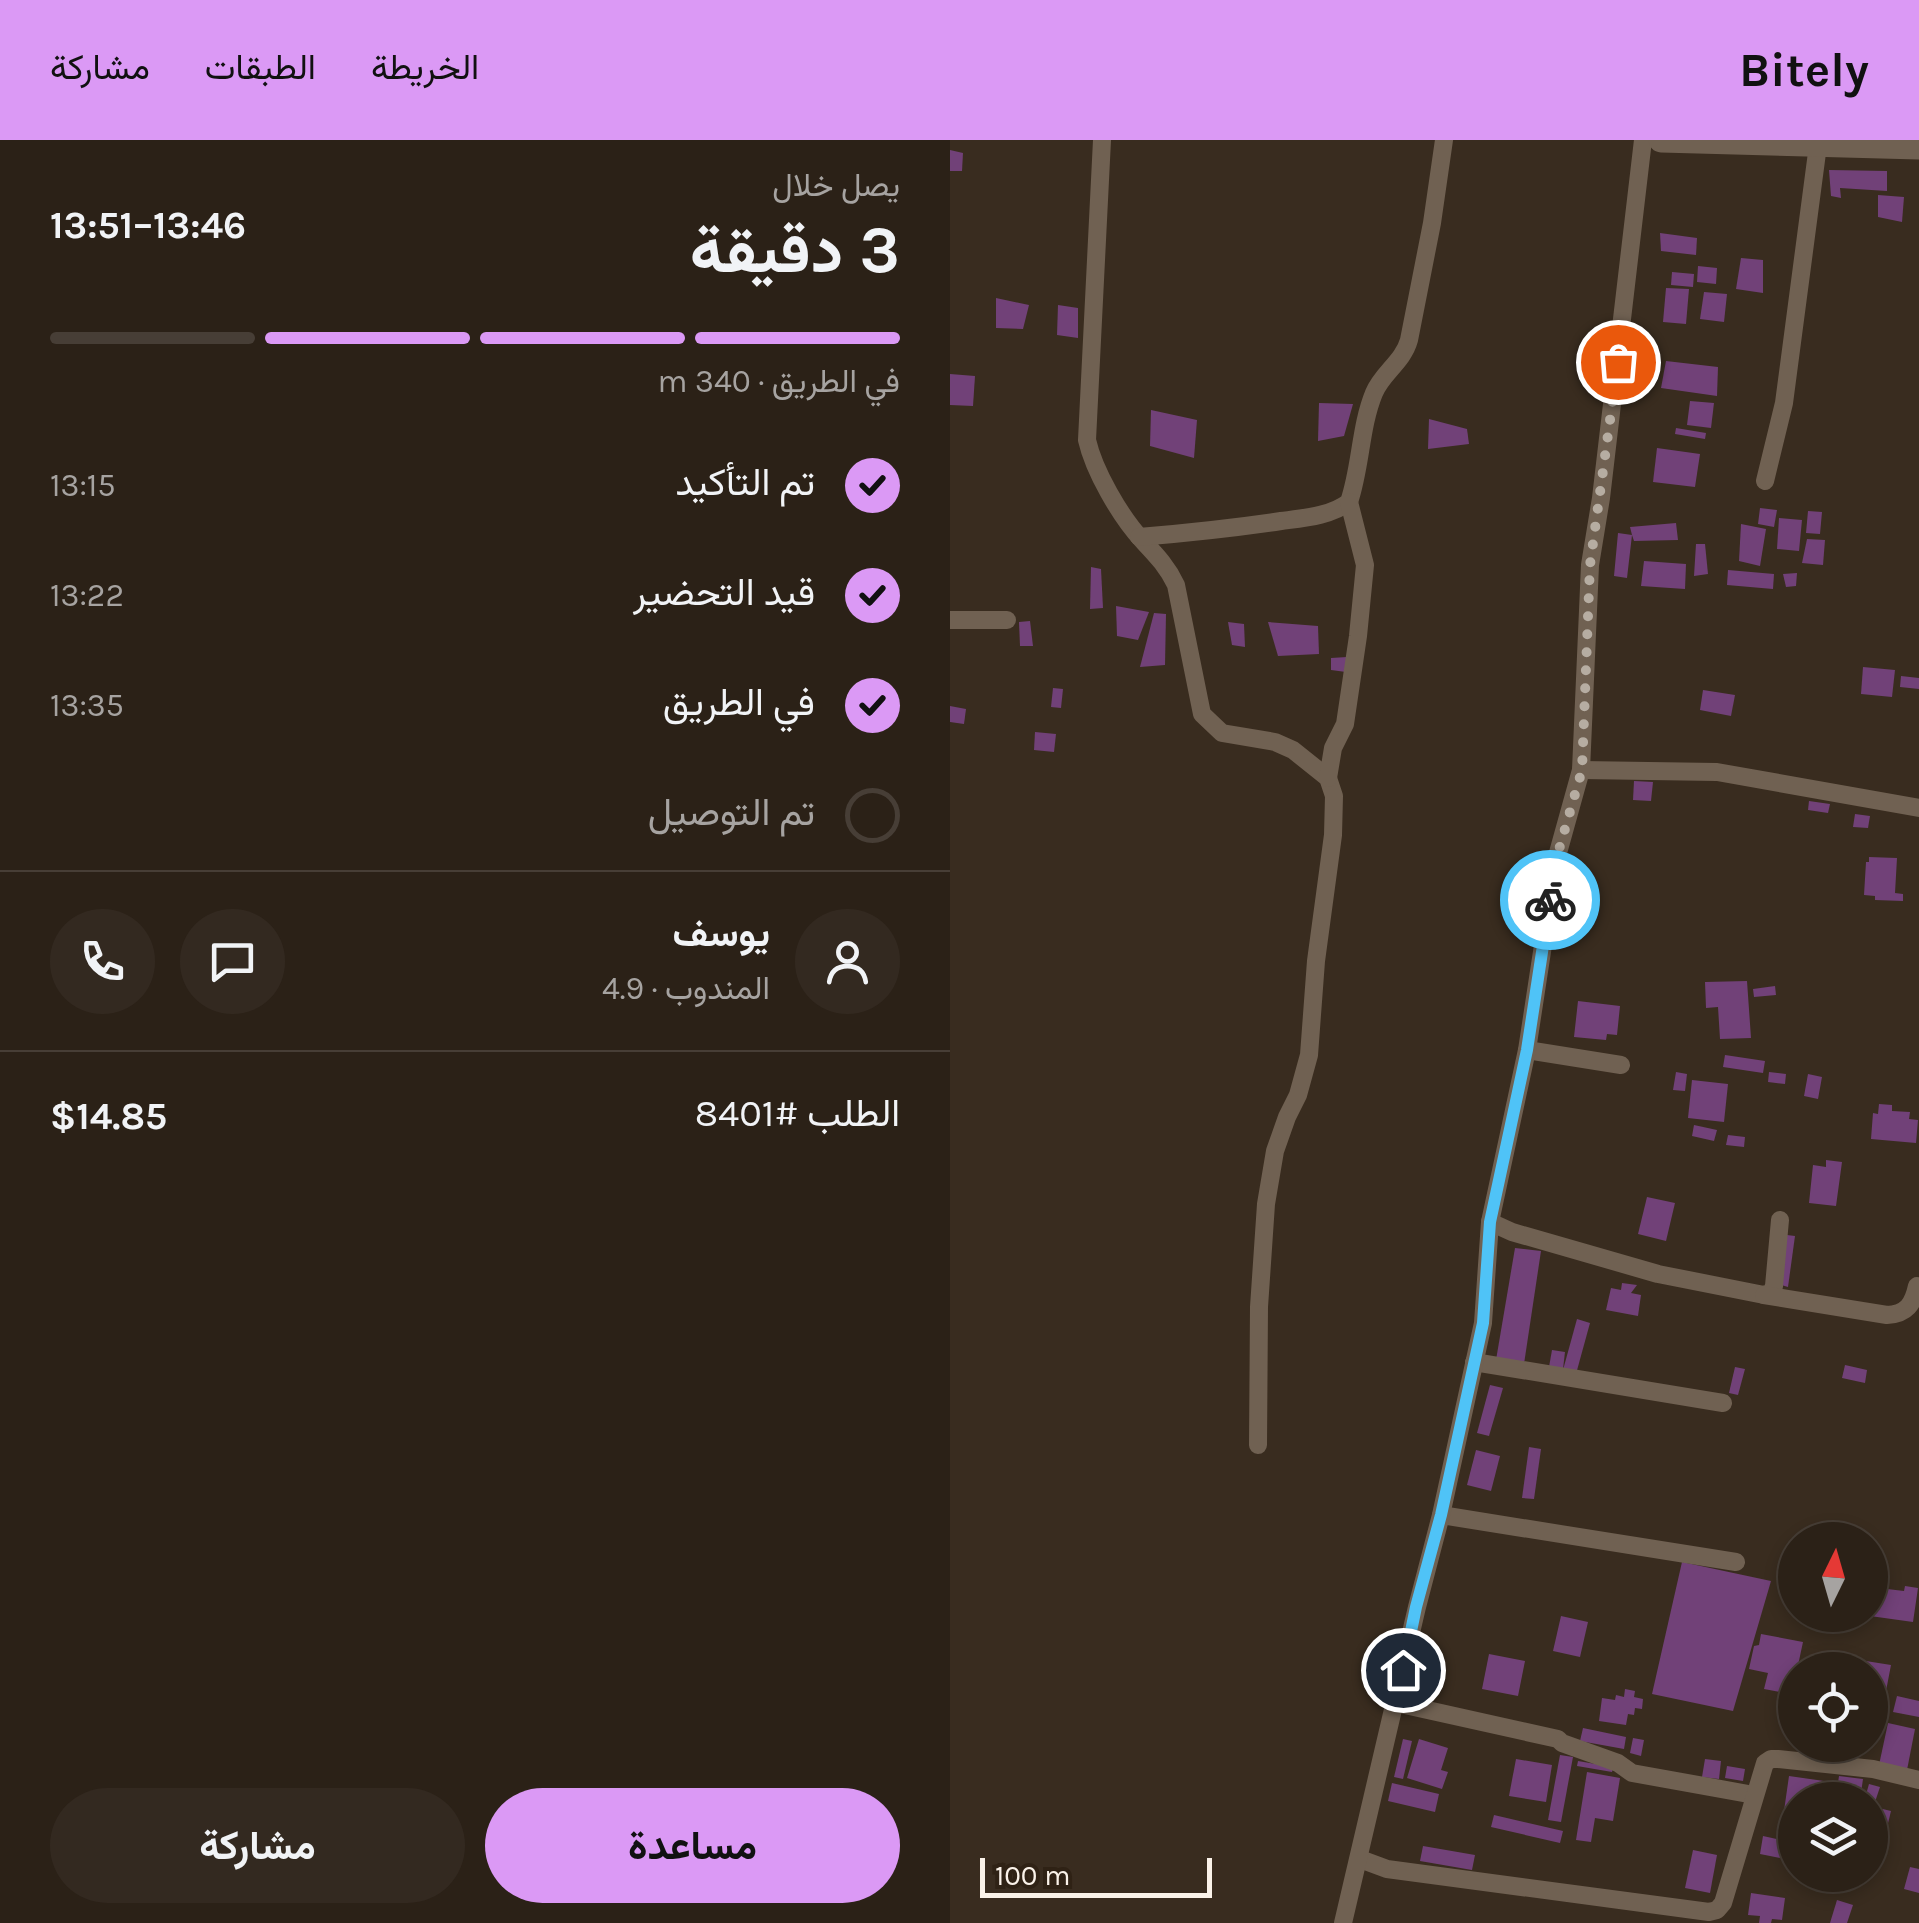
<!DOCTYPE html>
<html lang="ar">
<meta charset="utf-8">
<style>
:root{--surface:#2b2117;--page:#332920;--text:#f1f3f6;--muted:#a6a3a1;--line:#473e36;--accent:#db99f5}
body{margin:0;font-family:Karla,Vazirmatn,sans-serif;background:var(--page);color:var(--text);direction:rtl;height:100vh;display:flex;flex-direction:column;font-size:38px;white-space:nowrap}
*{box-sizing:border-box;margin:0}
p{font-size:32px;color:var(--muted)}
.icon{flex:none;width:55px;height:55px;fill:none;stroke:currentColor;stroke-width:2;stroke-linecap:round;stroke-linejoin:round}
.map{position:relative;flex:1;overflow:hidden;direction:ltr}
.sheet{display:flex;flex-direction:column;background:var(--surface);width:950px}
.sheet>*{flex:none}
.needle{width:65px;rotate:5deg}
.tools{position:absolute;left:828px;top:1382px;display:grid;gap:20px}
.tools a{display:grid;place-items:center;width:110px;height:110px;border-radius:50%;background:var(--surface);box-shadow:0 5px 15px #0003,0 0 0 2px var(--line);font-size:50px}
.scale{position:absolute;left:30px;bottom:25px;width:232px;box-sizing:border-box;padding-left:10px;border:5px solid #faf2e9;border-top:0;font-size:28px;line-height:35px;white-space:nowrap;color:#faf2e9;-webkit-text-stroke:8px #2f2215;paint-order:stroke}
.pin{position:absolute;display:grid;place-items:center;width:85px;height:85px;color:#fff;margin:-42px;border:5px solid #fff;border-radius:50%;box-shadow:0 2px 10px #0007}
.courier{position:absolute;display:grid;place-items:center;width:100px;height:100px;margin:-50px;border:8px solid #4fc3f7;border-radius:50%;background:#fff;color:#222;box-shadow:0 2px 12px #0007}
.overview em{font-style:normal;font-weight:700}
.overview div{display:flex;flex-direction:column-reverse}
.overview{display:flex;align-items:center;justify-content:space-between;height:170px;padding:0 50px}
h1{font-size:65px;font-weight:700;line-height:75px}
.bar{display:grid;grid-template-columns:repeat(4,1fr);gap:15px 10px;align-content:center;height:120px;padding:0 50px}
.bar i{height:12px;border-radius:8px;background:var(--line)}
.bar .selected{background:var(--accent)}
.bar p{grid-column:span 4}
.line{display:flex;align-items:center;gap:25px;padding:0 50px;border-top:2px solid var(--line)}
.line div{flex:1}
.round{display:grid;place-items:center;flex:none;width:105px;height:105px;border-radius:52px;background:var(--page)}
ol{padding:0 50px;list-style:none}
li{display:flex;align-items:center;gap:30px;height:110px}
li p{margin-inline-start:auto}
li .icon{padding:10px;border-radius:50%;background:var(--accent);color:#111;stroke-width:4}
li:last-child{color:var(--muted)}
li i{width:55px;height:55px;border:5px solid var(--line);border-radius:50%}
.cta{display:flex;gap:20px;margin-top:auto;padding:20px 50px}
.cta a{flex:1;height:115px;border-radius:60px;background:var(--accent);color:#111;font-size:40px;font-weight:700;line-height:115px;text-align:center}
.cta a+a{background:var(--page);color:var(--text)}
header{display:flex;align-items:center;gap:60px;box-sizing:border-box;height:140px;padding:0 50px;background:var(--accent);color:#111}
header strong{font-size:48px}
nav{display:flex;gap:55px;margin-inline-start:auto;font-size:35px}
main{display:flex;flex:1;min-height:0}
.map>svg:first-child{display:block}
</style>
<header>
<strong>Bitely</strong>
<nav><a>الخريطة</a><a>الطبقات</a><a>مشاركة</a></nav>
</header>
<main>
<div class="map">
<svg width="969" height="1783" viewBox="0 0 969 1783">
<rect width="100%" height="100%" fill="#392c1f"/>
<!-- building -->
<g fill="#714178">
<polygon points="0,10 13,13 12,31 0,31"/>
<polygon points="879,30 937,31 937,51 890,48 891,58 881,56"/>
<polygon points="928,55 954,57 952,82 928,77"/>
<polygon points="710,93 747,98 746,115 711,111"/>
<polygon points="791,118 813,120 813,153 786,149"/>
<polygon points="748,126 767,128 766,144 747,142"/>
<polygon points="722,132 744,134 743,147 721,145"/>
<polygon points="716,148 739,149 736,184 713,182"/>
<polygon points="754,152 777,154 774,182 750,179"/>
<polygon points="46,158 79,165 73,189 46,188"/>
<polygon points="108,165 128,168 128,198 107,195"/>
<polygon points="716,221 768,227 767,256 711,248"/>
<polygon points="0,234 25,236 23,266 0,265"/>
<polygon points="740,261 764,263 761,288 737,285"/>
<polygon points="369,263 403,264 394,296 368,301"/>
<polygon points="201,270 247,280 244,318 200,306"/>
<polygon points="479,279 517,289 519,304 478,309"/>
<polygon points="726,288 756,293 755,299 725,294"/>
<polygon points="707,308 750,314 745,347 703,342"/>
<polygon points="810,368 827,370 824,387 808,384"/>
<polygon points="858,371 872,372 870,394 856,393"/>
<polygon points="829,378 852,380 849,411 827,409"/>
<polygon points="726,383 728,400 684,401 682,395 677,438 664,436 668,393 682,395 680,387"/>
<polygon points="791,384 816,389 810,426 789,421"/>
<polygon points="857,399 875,400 873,425 852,423"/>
<polygon points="746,404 755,404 758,434 744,436"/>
<polygon points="694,421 736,424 735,449 691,446"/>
<polygon points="141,427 151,429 153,468 140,469"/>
<polygon points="778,430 824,434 823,449 777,445"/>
<polygon points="847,433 846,446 836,447 833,434"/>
<polygon points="166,466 199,472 188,500 167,496"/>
<polygon points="204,473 216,474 215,525 190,527"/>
<polygon points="80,481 83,506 70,506 69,482"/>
<polygon points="278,482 294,484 295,507 282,505"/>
<polygon points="318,482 368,486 369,514 328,516"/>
<polygon points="397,517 396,532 381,530 381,518"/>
<polygon points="913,527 945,530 942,557 911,554"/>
<polygon points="951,536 969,538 969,549 950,547"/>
<polygon points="103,548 113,549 111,568 101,567"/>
<polygon points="753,550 785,555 781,576 750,570"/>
<polygon points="0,566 16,569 14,584 0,582"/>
<polygon points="85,592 106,594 104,612 84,610"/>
<polygon points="684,641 703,642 701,661 683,660"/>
<polygon points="859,661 880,664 878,673 858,670"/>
<polygon points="905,674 920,676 918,688 903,687"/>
<polygon points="919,717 947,718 945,753 953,754 953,761 925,760 925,756 914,755 916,722 919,722"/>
<polygon points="797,841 801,898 770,899 768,867 756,868 755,842"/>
<polygon points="825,846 826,855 804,857 803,849"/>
<polygon points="628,861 670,866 667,895 657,894 656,900 624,897"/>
<polygon points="775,915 815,921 813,933 773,927"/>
<polygon points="726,932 737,934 735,951 723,950"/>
<polygon points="819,932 836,934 835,944 818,942"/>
<polygon points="858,934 872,937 868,959 854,956"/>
<polygon points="742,940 778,944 774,982 738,978"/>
<polygon points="929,964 942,965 942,971 960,972 959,979 968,980 966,1003 921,999 923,973 928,974"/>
<polygon points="744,985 767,990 764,1001 742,996"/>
<polygon points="778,995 795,997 794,1007 776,1005"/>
<polygon points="876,1020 892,1022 886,1066 859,1063 863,1025 876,1027"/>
<polygon points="697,1057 725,1063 716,1101 688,1094"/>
<polygon points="829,1094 845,1096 838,1147 821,1142"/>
<polygon points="565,1108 591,1111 574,1224 546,1220"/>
<polygon points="672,1143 687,1145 681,1153 691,1155 688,1176 656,1170 661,1148 671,1150"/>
<polygon points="627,1179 640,1183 626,1234 613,1230"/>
<polygon points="602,1210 615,1212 613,1229 599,1227"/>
<polygon points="895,1225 917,1230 915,1243 892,1238"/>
<polygon points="785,1227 795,1229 788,1255 779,1253"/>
<polygon points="540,1245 553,1248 539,1296 527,1293"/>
<polygon points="579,1307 591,1309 584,1359 572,1358"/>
<polygon points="526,1310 550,1316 541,1351 517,1345"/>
<polygon points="732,1422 821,1441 783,1571 702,1554"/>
<polygon points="955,1446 968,1448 963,1482 920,1476 920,1454 928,1455 929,1448 954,1451"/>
<polygon points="611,1476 638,1482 630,1517 603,1511"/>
<polygon points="811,1494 853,1502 847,1530 845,1530 845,1555 814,1549 818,1533 799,1529 804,1506 809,1505"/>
<polygon points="539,1514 575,1521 568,1556 532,1549"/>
<polygon points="897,1518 941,1525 936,1551 929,1549 926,1555 935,1560 932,1571 920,1569 920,1530 895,1530"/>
<polygon points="675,1549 685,1551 684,1557 693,1559 692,1569 685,1568 684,1575 678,1574 676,1585 649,1581 652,1558 665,1560 666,1555 674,1557"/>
<polygon points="947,1556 969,1561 969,1577 943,1572"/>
<polygon points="938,1583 965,1589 957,1630 929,1625"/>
<polygon points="633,1588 676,1597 674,1609 630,1601"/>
<polygon points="683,1598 694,1600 691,1616 680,1613"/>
<polygon points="453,1599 462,1601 453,1639 444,1637"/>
<polygon points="469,1599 498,1608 491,1630 498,1632 492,1649 457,1638"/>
<polygon points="610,1615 623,1617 611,1682 598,1680"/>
<polygon points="566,1619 602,1625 596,1662 559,1656"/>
<polygon points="755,1619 771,1621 769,1639 752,1637"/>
<polygon points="628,1621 663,1627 662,1632 627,1626"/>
<polygon points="777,1626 795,1629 793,1641 775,1638"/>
<polygon points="637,1632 670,1638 663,1681 645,1678 641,1702 626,1700"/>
<polygon points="839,1636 888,1643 889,1636 913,1639 910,1660 845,1660 845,1672 834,1671"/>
<polygon points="442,1643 489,1654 485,1672 438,1661"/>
<polygon points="919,1644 930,1647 925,1662 915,1658"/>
<polygon points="920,1666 941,1671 933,1704 920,1701"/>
<polygon points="544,1675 613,1691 610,1703 541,1687"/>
<polygon points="813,1696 841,1702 839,1711 845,1712 845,1721 810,1714"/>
<polygon points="473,1706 525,1715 522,1730 470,1721"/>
<polygon points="743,1710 767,1715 760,1753 735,1748"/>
<polygon points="960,1727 969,1729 969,1753 954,1749"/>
<polygon points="801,1753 835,1758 832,1780 822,1779 821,1783 809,1783 810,1776 798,1775"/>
<polygon points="887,1760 903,1765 897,1783 880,1783"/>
</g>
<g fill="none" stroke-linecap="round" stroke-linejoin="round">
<!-- street -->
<g stroke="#706152" stroke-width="18">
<path d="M152,0L137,300C144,331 170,376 192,400C206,415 217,426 226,445L252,574L272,593L325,602L343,610L378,638L384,656L383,695L366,821L359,915L348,955L337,977L325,1011L316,1064L309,1167L308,1305"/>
<polyline points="815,341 834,263 868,5"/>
<path d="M189,397C237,393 284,388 331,381C354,378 381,376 399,362C411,327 410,287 424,253C432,233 453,222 459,200L482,83L494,0"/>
<polyline points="0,480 57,480"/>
<polyline points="631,630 767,632 969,668"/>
<polyline points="378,638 383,608 395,584 408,496 415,425 399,362"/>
<polyline points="577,910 671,925"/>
<polyline points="540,1082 562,1092 708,1134 814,1155 821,1153 824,1146 830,1080"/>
<path d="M814,1155L937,1175C957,1174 963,1164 967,1146"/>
<polyline points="524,1222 773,1263"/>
<polyline points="491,1375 786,1422"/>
<polyline points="446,1563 608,1599 612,1603 668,1623 682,1633 804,1655"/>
<polyline points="410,1719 437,1729 759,1772 767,1770 773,1763 815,1623 821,1619 828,1619 923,1629 969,1640"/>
<polyline points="393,1783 467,1467 491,1375 533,1183 540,1082 577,910 606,720 631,630 640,425 651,358 693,0"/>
</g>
<!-- secondary -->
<polyline stroke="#706152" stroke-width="25" points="711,0 969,7"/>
</g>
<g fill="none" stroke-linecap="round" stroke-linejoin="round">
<!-- done -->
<polyline stroke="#b6ada2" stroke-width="10" stroke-dasharray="0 18" points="600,760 606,720 632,630 640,425 668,222"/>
<!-- route -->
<polyline stroke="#4fc3f7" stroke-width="12" points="453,1530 466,1467 491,1375 533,1183 540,1082 577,910 600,760"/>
</g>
</svg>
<div class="tools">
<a><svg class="needle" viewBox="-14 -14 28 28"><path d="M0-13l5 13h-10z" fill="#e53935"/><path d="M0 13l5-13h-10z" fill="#a6a3a1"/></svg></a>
<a><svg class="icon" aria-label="locate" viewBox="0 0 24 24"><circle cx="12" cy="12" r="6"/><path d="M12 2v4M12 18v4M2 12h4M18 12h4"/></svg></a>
<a><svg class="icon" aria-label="layers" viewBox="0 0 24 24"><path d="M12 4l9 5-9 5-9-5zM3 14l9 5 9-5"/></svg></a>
</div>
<div class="scale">100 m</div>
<div class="pin" style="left:668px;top:222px;background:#ea580c"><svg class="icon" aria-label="bag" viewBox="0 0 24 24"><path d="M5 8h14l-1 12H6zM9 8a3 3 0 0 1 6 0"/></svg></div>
<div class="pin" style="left:453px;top:1530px;background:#1f2937"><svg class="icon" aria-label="home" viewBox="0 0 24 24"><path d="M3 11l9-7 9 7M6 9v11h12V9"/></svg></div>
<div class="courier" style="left:600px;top:760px"><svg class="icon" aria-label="bike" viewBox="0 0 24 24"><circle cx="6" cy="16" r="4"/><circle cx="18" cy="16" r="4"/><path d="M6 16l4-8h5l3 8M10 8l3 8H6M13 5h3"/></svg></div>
</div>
<section class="sheet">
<div class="overview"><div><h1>3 دقيقة</h1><p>يصل خلال</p></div><em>13:46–13:51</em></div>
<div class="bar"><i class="selected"></i><i class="selected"></i><i class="selected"></i><i></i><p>في الطريق · 340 m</p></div>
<ol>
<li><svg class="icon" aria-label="check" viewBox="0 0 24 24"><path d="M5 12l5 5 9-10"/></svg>تم التأكيد<p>13:15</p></li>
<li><svg class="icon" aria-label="check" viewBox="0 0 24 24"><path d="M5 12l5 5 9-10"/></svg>قيد التحضير<p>13:22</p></li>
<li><svg class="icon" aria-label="check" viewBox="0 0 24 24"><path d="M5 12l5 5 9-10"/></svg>في الطريق<p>13:35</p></li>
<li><i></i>تم التوصيل</li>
</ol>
<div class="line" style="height:180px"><a class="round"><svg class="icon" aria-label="person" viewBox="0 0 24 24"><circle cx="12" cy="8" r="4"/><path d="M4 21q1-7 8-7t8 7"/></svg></a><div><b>يوسف</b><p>المندوب · 4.9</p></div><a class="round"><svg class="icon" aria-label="chat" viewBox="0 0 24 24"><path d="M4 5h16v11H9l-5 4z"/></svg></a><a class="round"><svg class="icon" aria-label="phone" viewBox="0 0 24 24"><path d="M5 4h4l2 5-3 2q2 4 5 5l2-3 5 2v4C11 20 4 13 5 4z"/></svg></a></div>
<div class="line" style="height:130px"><div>الطلب #8401</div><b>$14.85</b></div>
<div class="cta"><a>مساعدة</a><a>مشاركة</a></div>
</section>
</main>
